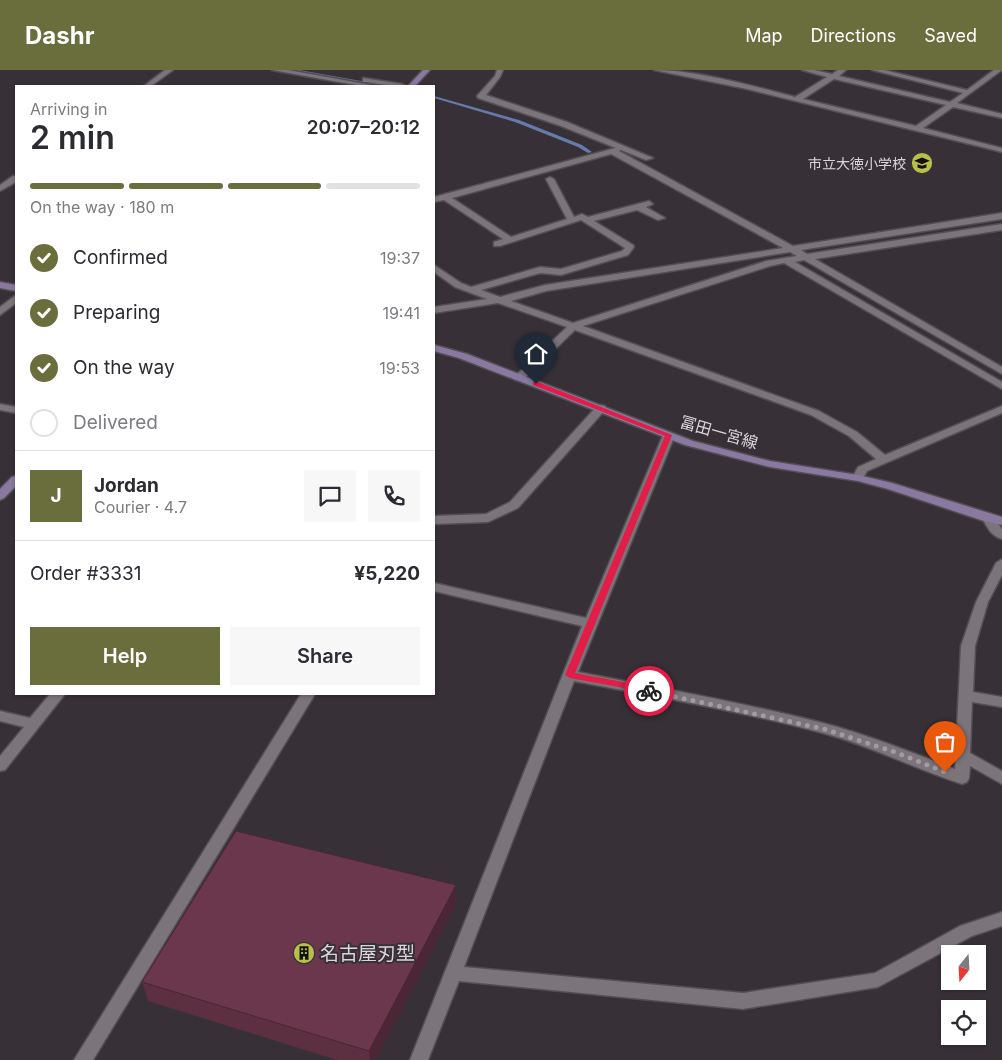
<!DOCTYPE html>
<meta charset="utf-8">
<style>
:root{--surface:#fff;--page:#f7f7f7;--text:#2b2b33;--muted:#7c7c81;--line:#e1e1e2;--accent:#6a6e3c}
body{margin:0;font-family:Inter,"Noto Sans JP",sans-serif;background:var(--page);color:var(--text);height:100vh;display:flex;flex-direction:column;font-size:19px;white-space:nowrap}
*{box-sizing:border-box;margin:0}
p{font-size:16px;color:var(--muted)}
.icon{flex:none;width:28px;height:28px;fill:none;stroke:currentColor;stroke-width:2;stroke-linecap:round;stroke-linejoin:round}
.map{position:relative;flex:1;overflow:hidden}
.side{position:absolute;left:15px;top:15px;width:420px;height:610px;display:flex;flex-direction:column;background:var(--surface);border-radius:0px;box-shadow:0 1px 4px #0004}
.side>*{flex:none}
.needle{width:32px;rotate:198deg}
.fabs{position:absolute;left:941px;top:875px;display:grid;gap:10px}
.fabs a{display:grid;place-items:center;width:45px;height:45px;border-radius:0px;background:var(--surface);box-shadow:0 1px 4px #0004;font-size:25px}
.pin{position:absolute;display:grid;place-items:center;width:42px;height:42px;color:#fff;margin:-51px -21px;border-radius:50% 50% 50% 0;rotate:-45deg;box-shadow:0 0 5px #0007}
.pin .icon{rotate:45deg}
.courier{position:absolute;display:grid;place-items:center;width:50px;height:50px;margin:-25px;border:4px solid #e11d48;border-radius:50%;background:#fff;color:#222;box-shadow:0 1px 6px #0007}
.overview em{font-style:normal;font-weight:600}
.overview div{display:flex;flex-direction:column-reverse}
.overview{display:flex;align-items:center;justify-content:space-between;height:85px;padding:0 15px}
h1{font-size:32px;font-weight:600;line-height:38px}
.bar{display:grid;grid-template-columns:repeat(4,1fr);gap:8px 5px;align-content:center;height:60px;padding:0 15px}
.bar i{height:6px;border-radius:4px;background:var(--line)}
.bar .on{background:var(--accent)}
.bar p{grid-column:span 4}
.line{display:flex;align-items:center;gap:12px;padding:0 15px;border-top:1px solid var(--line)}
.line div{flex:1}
.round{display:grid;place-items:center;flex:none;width:52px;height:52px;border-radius:0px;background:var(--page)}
ol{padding:0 15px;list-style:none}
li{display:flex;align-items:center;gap:15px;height:55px}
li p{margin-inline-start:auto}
li .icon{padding:5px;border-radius:50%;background:var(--accent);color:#fff;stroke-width:4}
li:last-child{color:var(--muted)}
li i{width:28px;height:28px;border:2px solid var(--line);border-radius:50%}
.cta{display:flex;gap:10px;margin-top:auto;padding:10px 15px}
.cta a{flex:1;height:58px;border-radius:0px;background:var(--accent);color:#fff;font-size:20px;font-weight:600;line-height:58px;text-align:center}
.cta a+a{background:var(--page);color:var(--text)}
header{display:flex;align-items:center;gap:30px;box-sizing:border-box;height:70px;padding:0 25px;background:var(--accent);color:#fff}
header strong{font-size:24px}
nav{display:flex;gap:28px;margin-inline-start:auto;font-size:18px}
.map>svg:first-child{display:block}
</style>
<header>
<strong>Dashr</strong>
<nav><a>Map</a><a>Directions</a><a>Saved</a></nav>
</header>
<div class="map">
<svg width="1002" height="990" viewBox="0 0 1002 990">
<rect width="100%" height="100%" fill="#373137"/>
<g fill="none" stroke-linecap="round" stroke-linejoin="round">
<!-- stream -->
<g fill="#667aab" fill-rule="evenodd">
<polygon points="290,0 299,0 389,16 381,16"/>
<polygon points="434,26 519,50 582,75 592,82 588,83 578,77 515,52 434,28"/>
</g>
<!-- minor casing -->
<g stroke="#524e52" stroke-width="3">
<g id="minor">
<polygon points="165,0 173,0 151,16 144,16"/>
<polygon points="272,0 288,0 377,16 361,16"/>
<path d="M654,0C697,0 753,16 795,27L827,7L802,0H814L832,4L838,0H846L839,6L950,32L963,23L872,0H884L967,20L994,0H1002L957,33L1002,44V48L953,37L923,58L1002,78V82L747,19ZM834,9L946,35L916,56L803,29Z"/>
<polygon points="363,8 402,14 406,16 391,16 366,12 363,12"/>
<path d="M619,77L623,79L619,81L793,176L1002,143V149L801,180L807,184L1002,154V160L815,189L1002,297V304L804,190L795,192L1002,312V319L784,193L770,196L583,256L819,341L857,362L885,385L1002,336V343L867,401L862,410L858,411L852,408L858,397L876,389L849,366L811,345L575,260L523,310H515L514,308L515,306L567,257L498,233L434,243V237L487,229L455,217L434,202V195L461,213L471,217L540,197L561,199L622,181L625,178L581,150L500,176H494V172L503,169L444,130L434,132V127ZM611,84L783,178L545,215L500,227L481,220L540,203L561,205L628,185L634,177L633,175L594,151L637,140L658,150L665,148L646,137L653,134L649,131L588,147L582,144L574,147L554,109L550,107L546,109L567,149L511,167L452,128ZM790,182L797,186L766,191L573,253L511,231L546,221Z"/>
<polygon points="13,106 16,106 16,112 0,121 0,115"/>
<polygon points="16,225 16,233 0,245 0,237"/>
<polygon points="0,334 16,337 16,343 0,340"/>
<polygon points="601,335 605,336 606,338 605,340 518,438 488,452 434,454 434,446 486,444 510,432 597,336"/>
<path d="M669,362L675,365L578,602C659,618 742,632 823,653C868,665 911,682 955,699L961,576L976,532L996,493L1002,489V505L988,532L975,576L973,622L1002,627V637L972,632L970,683L1002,701V714L970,696L969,708L967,712L962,714C915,699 871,676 823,663C741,641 657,627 574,611L464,897L743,923L875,903L960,856L1002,842V856L972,866L878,917L743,939L459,911L428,990H410L582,556L434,521V513L586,548L663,365Z"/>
<path d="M988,444L992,445L1002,459V469C991,466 987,457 982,448Z"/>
<polygon points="50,624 65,624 5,700 0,701 0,686 24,657 0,651 0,641 30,648"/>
<polygon points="301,624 315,624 93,990 74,990"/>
</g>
</g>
<!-- tertiary casing -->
<g stroke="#524e52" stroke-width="3">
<polygon id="tertiary" points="497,0 503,0 500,7 486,25 567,52 653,88 646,90 561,56 478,28 477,26 495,6"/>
</g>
<!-- secondary casing -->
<g stroke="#524e52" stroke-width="3">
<g id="secondary">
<polygon points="423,0 430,0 415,16 408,16"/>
<polygon points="0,212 16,215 16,221 0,218"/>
<polygon points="434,275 467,284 693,371 770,391 858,405 892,413 1002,447 1002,455 984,451 888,419 858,411 770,397 685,375 459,288 434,281"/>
<polygon points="16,406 16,416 4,428 0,430 0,419 12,407"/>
</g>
</g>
<!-- minor -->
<use href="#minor" fill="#7b747b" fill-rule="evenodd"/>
<!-- tertiary -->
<use href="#tertiary" fill="#7b747b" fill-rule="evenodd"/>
<!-- secondary -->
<use href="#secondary" fill="#8979a1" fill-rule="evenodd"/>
</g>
<!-- wall -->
<polygon fill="#5c2f41" points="456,815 456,834 376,990 337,990 148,931 142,912"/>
<!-- shaded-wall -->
<polygon fill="#4b2635" points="456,815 456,834 376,990 370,990 369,981"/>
<!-- building -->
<polygon fill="#6b374c" stroke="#4b2635" points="236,761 456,815 369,981 142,912"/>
<!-- route -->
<polygon fill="#e11d48" points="533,312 538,312 672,365 575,603 649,617 652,618 652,623 570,608 565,605 665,366 533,315"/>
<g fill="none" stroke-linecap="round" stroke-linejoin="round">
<!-- done -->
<polyline stroke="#a09ca0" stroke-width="5" stroke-dasharray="0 9" points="649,621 824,659 895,682 945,702"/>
</g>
<!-- icons -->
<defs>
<g id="school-disc" transform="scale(1.125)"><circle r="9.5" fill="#b7c147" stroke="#373137"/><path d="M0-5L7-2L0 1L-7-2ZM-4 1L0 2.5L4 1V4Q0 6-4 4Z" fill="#111"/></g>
<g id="building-disc" transform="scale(1.125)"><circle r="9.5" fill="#b7c147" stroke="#373137"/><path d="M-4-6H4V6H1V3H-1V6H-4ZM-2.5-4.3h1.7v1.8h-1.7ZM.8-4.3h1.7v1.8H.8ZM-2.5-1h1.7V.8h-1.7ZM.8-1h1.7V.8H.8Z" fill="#111"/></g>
</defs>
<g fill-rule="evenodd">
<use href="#school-disc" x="922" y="93"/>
<use href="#building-disc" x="304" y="883"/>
</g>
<g text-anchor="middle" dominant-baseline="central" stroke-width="4" stroke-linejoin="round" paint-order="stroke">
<!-- far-poi labels -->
<g font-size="14" fill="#d9d5d9" stroke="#373137" text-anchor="end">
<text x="906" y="93">市立大徳小学校</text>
</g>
<!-- street labels -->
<g font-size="16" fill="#d9d5d9" stroke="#373137">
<text transform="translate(719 362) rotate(16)">冨田一宮線</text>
</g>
<!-- near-poi labels -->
<g font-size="19" fill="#d9d5d9" stroke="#373137" text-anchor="start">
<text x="320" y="883">名古屋刃型</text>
</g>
</g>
</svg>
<div class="fabs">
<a><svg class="needle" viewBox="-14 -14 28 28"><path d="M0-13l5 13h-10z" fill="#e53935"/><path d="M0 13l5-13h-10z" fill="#7c7c81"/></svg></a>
<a><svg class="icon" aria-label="locate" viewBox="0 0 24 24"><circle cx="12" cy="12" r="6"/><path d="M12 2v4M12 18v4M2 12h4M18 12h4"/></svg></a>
</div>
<div class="pin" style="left:945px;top:702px;background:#ea580c"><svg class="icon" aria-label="bag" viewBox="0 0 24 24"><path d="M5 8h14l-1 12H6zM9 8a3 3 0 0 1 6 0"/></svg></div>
<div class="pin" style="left:536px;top:314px;background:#1f2937"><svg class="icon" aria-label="home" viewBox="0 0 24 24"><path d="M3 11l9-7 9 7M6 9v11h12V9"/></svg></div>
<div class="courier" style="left:649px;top:621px"><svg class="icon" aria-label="bike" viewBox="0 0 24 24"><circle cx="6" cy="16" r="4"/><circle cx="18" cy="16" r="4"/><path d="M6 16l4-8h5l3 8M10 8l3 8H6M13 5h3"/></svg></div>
<section class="side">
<div class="overview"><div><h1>2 min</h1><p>Arriving in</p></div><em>20:07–20:12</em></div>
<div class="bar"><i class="on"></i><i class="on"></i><i class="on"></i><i></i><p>On the way · 180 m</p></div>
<ol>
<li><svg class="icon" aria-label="check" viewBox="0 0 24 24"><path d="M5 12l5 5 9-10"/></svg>Confirmed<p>19:37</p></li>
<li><svg class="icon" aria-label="check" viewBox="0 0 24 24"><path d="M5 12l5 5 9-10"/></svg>Preparing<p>19:41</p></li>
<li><svg class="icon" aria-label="check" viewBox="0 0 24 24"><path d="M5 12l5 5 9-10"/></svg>On the way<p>19:53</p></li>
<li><i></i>Delivered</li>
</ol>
<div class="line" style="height:90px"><b class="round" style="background:var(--accent);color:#fff">J</b><div><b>Jordan</b><p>Courier · 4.7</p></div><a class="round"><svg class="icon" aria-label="chat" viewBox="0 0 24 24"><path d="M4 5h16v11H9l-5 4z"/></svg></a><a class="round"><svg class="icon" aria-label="phone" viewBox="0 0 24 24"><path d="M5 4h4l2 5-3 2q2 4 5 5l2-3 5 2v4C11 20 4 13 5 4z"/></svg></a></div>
<div class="line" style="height:65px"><div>Order #3331</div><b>¥5,220</b></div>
<div class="cta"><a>Help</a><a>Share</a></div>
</section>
</div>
